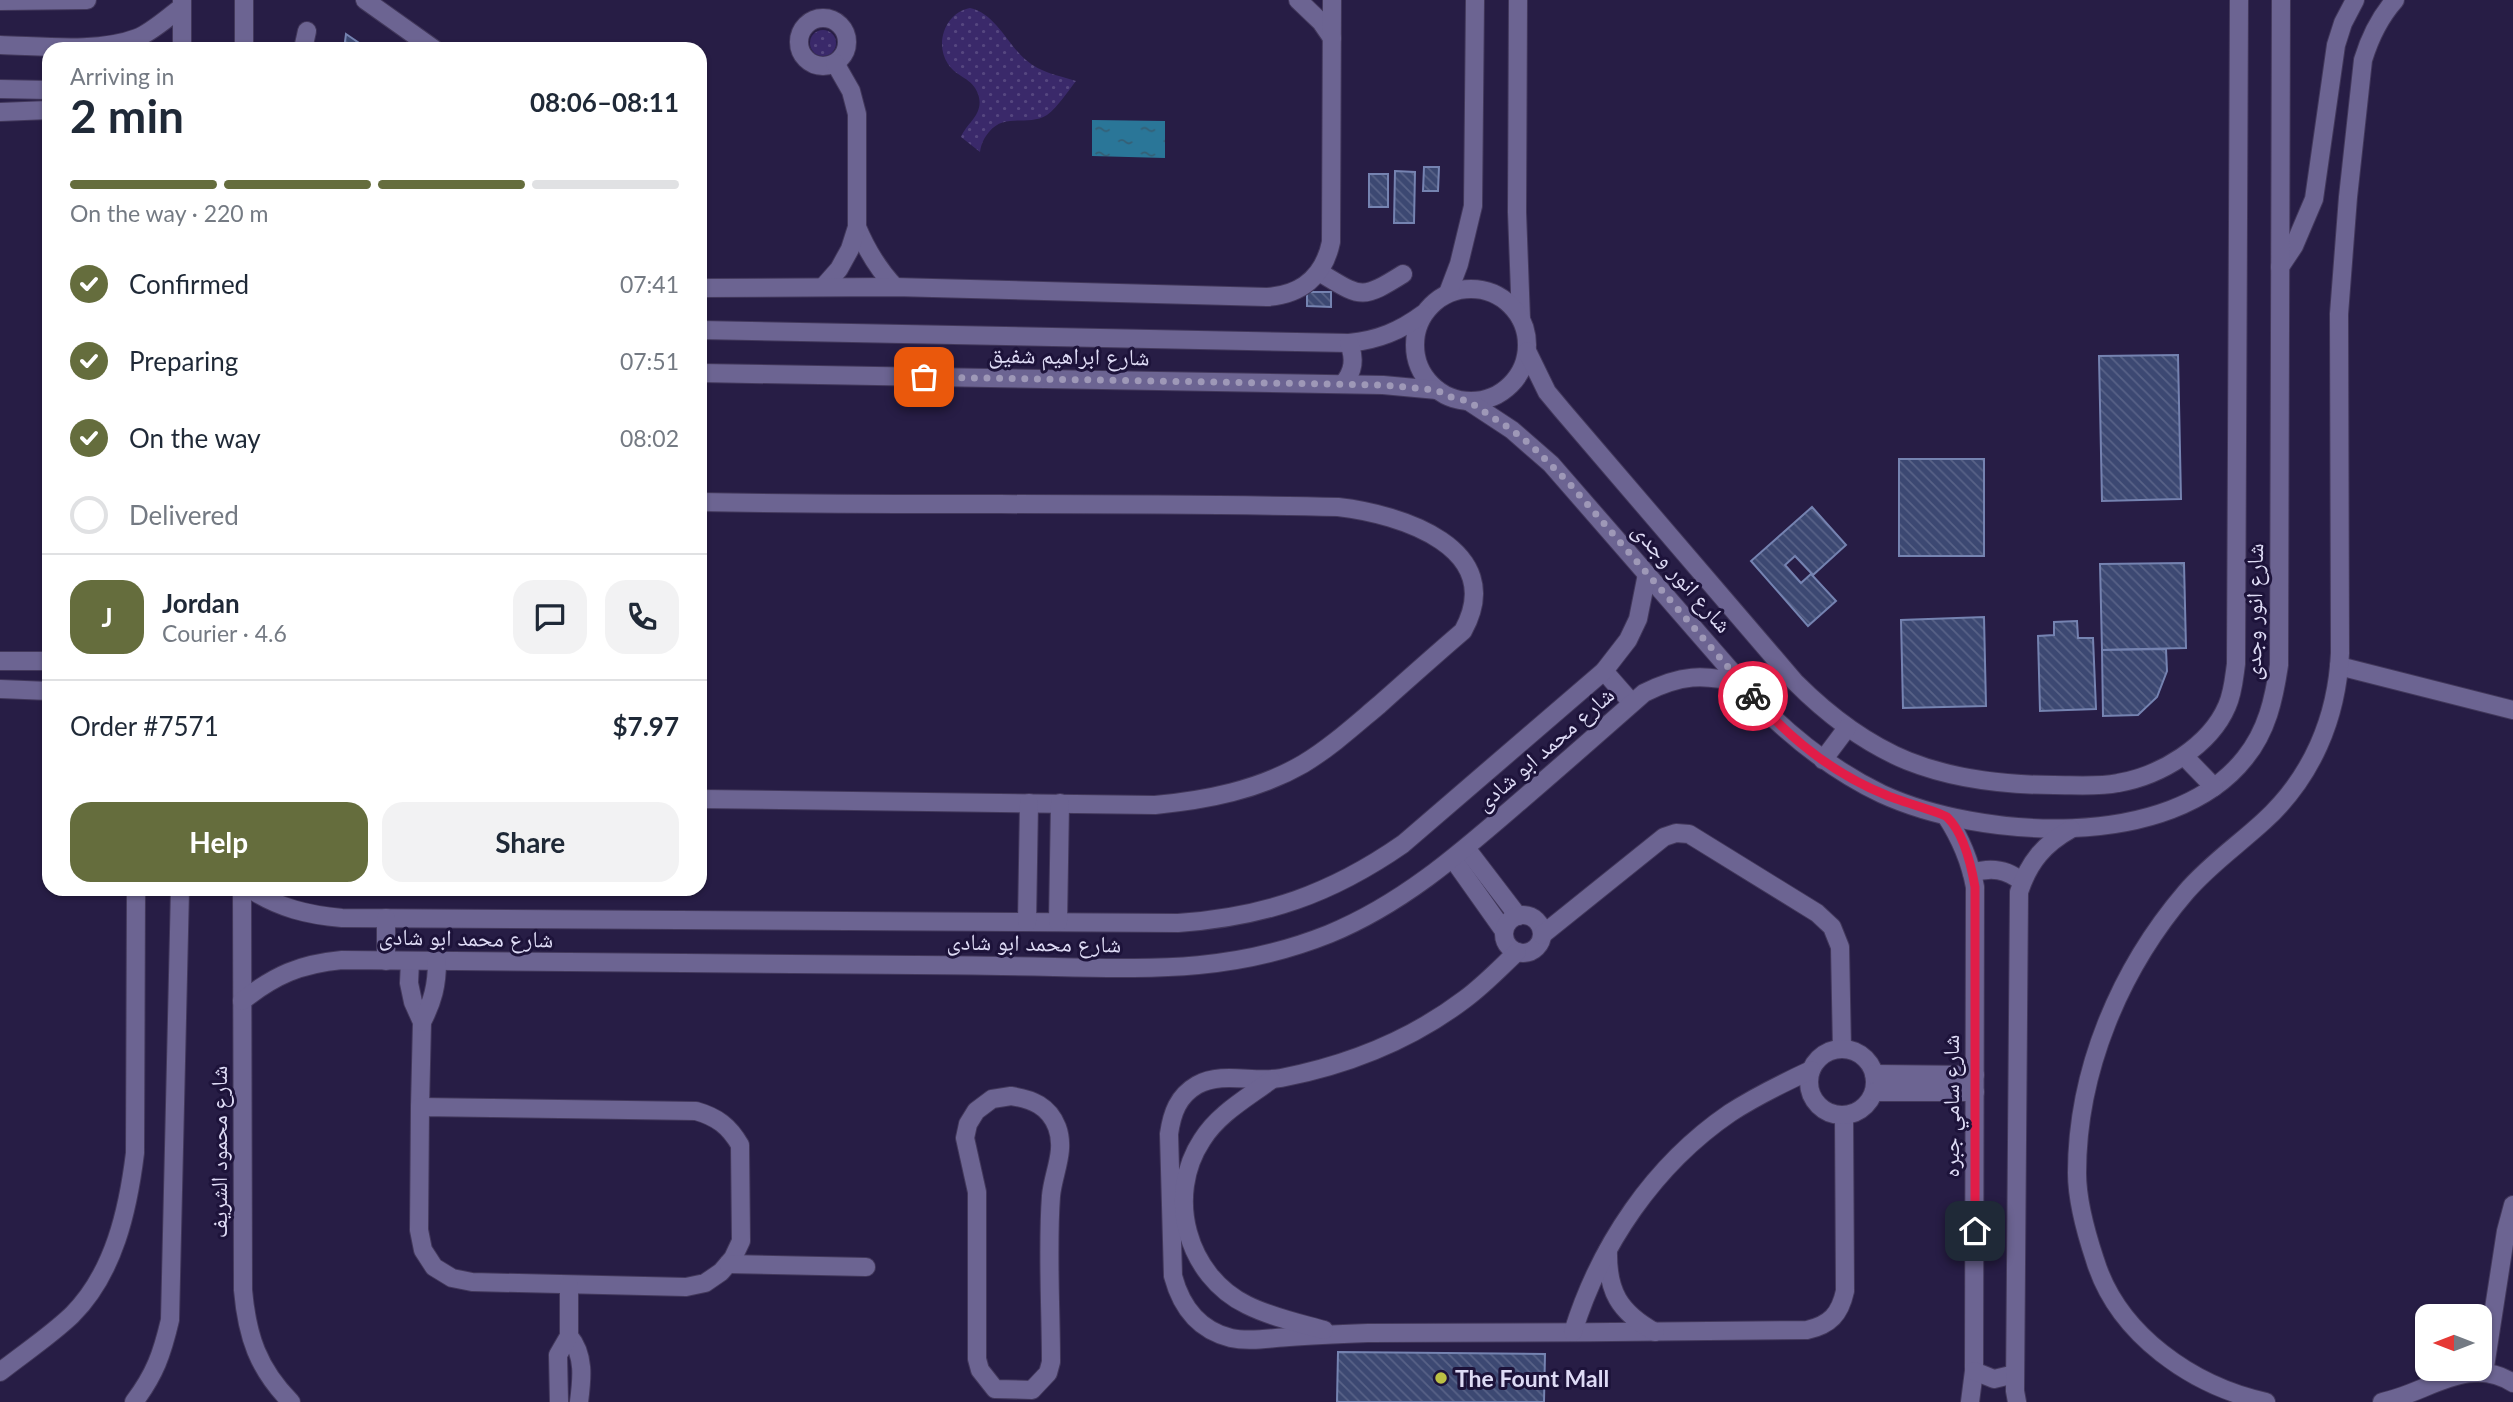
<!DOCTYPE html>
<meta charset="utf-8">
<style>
:root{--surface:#fff;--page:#f2f2f3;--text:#1f2937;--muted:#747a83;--line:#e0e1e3;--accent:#656d3d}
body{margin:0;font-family:Lato,"Noto Naskh Arabic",sans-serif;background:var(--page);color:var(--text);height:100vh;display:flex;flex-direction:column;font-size:26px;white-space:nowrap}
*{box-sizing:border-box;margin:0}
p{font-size:23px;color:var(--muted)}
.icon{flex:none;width:38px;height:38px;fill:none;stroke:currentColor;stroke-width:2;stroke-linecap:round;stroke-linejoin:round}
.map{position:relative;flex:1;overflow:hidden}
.panel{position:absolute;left:42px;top:42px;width:665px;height:854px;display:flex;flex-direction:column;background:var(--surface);border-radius:21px;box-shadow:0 2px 5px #0004}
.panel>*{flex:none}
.needle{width:46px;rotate:270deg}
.fabs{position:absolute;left:2415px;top:1304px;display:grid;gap:14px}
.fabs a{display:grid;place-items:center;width:77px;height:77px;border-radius:14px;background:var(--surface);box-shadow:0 2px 5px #0004;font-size:35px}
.pin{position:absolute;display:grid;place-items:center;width:60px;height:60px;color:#fff;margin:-30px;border-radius:14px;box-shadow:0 4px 10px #0006}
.courier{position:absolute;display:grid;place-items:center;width:70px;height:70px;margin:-35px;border:5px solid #e11d48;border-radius:50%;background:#fff;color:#222;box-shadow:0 2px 9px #0007}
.headline em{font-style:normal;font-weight:700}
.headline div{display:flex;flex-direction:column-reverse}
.headline{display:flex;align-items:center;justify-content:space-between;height:119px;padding:0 28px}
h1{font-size:46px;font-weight:700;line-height:52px}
.bar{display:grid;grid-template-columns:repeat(4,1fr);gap:10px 7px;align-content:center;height:84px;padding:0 28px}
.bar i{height:9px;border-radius:5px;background:var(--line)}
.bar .current{background:var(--accent)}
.bar p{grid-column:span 4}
.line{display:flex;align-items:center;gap:18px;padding:0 28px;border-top:2px solid var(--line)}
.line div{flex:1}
.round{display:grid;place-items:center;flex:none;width:74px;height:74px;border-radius:21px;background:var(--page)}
ol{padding:0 28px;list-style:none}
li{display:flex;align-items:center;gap:21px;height:77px}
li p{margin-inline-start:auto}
li .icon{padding:7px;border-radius:50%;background:var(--accent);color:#fff;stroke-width:4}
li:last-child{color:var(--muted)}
li i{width:38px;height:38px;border:4px solid var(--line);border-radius:50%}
.primary-button{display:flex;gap:14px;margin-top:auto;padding:14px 28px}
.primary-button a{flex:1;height:80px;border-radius:21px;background:var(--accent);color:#fff;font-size:28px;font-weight:700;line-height:80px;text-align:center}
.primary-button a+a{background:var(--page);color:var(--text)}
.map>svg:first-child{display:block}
</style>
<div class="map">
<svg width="2513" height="1402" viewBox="0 0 2513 1402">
<defs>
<pattern id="park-dots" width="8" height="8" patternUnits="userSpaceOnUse" patternTransform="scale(1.75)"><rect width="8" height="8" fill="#3a296a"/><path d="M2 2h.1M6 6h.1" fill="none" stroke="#564780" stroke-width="1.8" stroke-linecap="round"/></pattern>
<pattern id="water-ripples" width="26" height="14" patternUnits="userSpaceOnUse" patternTransform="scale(1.75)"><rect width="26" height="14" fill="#2a7698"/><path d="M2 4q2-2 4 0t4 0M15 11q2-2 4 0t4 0" fill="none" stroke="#355f75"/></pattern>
<pattern id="building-back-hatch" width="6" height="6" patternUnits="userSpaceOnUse" patternTransform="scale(1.75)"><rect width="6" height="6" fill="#3c4872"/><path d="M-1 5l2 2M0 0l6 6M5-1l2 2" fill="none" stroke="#586287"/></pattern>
</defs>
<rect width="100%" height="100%" fill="#271d45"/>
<!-- park -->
<g fill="url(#park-dots)">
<path d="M970,8C995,13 1008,45 1026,60C1041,73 1058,75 1076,81C1068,91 1058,107 1047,115C1028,127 1005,112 989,132C984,138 981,144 980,152L961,137C967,122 985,114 978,94C973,78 956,77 948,64C934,43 946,12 970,8Z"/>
<circle cx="823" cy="43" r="13"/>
</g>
<!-- water -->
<polygon fill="url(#water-ripples)" points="1092,120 1165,121 1165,158 1092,156"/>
<!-- building -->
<g fill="url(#building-back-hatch)" stroke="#7583b1" stroke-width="2">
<polygon points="346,34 368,49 344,49"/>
<polygon points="1424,167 1439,167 1438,191 1423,191"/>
<polygon points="1395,171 1415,172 1414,223 1394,223"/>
<rect x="1369" y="174" width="19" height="33"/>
<polygon points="1307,292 1331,292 1331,307 1307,306"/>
<polygon points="2178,355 2181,499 2102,501 2099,356"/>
<rect x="1899" y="459" width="85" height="97"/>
<polygon points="1812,507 1846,545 1813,575 1795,556 1785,565 1801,583 1811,574 1836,601 1808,626 1751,561"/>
<polygon points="2184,563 2186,648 2102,650 2100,564"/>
<polygon points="1984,617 1986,706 1903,708 1901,620"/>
<polygon points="2077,621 2078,638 2093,638 2096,709 2040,711 2038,636 2054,635 2054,622"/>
<polygon points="2166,649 2167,671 2157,697 2138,715 2103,716 2102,650"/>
<polygon points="1338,1352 1545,1354 1544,1402 1337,1402"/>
</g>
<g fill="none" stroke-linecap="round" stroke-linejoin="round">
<!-- minor casing -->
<g stroke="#42385b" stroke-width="20">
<g id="minor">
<polyline points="244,0 244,49"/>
<polyline points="365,0 434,49"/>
<polyline points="1298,0 1321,22 1332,38"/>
<polyline points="1518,0 1517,212 1521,319"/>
<polyline points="0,1 87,0"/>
<circle cx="823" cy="42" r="24"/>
<path d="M0,45C41,46 98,53 137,38C152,32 168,17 182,7"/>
<polyline points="182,49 182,0"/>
<polyline points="303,49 307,31"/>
<polyline points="0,89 49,90"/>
<polyline points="0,112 49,110"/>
<path d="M857,227C867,251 878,269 895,287"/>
<polyline points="2280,267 2294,246 2314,199 2336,45 2343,23 2355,0"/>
<path d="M1319,272C1361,297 1360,301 1403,274"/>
<polyline points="824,286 839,269 850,249 857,227 857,114 851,91 835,63"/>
<path d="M700,288L895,287L1267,297C1301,295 1324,276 1331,242L1332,0"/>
<circle cx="1471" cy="345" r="56"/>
<polyline points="1448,293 1459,264 1473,206 1475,0"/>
<path d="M700,330L1349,343C1378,340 1400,331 1423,314"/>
<path d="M1527,351L1547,392L1562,410L1795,682C1828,715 1864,743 1908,761C1953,779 2005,785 2054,785C2075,785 2098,787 2118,783C2160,776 2210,746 2227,706C2233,693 2234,678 2236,664L2239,0"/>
<polyline points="700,373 1383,385 1437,390"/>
<path d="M1343,384C1354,371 1355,359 1349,343"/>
<path d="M1468,401L1512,430L1551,464L1766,711C1801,745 1838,773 1882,794C1980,839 2171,852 2245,758C2267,731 2274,699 2279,665L2281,0"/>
<path d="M700,502C913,506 1125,502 1338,507C1400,514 1509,548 1463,631C1435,655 1407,680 1379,705C1354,726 1331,747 1303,764C1258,790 1207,800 1155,805L700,799"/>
<polyline points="0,661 49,661"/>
<polyline points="2339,666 2513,710"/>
<polyline points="1604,671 1632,703"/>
<polyline points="0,689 49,691"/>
<polyline points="2184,756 2214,787"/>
<polyline points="1823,760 1847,728"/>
<path d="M1946,816C1961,839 1970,860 1975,887L1974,1371L1970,1402"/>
<polyline points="1466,848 1518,916"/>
<polyline points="1453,859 1504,931"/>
<path d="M1972,873C1991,867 2007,869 2022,882"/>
<path d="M242,889L243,1290C247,1336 258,1369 291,1402"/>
<path d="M250,889C279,908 308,915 342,918L1178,923C1265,917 1331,894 1403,844L1604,671L1628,640L1638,619L1647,574"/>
<circle cx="1523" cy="934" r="19"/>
<polyline points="386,918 386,961"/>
<polyline points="1027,922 1029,803"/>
<polyline points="1058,922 1060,803"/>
<polyline points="1542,935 1664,837 1676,833 1689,834 1817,913 1832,927 1840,947 1842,1049"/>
<path d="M1517,952C1500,968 1484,985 1465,999C1411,1040 1348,1065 1281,1078C1254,1083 1222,1071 1197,1085C1178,1096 1172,1113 1169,1134L1173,1276C1181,1306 1198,1330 1231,1338C1249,1342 1270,1338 1289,1337C1315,1335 1341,1334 1368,1333C1514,1333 1661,1332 1807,1330C1830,1325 1840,1314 1845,1291L1844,1115"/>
<polyline points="410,961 409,983 413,1002 422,1022 420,1107"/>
<path d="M242,1001C275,975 300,964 342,960C533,962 724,963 915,965C961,965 1008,966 1054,967C1155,969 1234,972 1329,934C1402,904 1459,854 1518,803C1560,767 1602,730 1644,693C1680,675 1703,673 1742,684"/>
<path d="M422,1022C433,1001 437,985 437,961"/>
<circle cx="1842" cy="1082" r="33"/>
<polyline points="1874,1074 1975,1075"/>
<path d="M1271,1080C1247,1098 1218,1114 1202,1140C1165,1196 1187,1276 1247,1305C1271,1317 1299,1323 1324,1330"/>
<polyline points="1874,1092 1975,1092"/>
<path d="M1011,1096C1032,1099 1049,1106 1057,1127C1066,1151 1053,1173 1051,1196C1047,1249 1051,1308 1051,1362L1048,1373L1032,1390L995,1389L980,1370L977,1359V1192L965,1138L968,1124L976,1111L992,1099Z"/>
<path d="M420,1107L696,1111C717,1117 729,1126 740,1145L741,1241L733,1258L721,1272L705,1283L686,1287L472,1282L452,1278L434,1267L423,1250L419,1230Z"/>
<path d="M1608,1250C1607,1291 1619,1312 1655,1332"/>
<polyline points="728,1264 866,1267"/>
<path d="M1573,1332C1600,1245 1654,1165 1730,1113C1756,1096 1783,1083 1811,1070"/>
<path d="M569,1336C585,1355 582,1379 579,1402"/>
<polyline points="1974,1371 1994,1379 2015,1374"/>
<path d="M0,1372C24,1353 50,1336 72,1315C114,1273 128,1210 135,1153L136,889"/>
<polyline points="2484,1373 2506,1231 2513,1205"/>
<path d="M134,1402C155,1374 162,1354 170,1320L180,889"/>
<polyline points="559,1402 558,1355 569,1336 569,1285"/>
<path d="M2017,1402L2015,1391L2019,892C2029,862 2044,844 2071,829"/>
<path d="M2266,1402C2193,1386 2118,1335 2095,1260C2086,1233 2077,1202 2077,1173C2077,1071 2120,969 2186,892C2209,865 2238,845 2264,821C2312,777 2337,718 2340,653L2339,314L2348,197L2363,60C2370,37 2379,18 2395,0"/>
<path d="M2382,1402C2425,1394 2469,1354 2513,1383"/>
</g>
</g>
<!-- minor -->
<use href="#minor" stroke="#6c6492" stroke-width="18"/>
</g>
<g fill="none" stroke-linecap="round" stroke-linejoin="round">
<!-- done -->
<polyline stroke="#9e98b7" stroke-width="7" stroke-dasharray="0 12.6" points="924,377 1383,385 1437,390 1447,396 1468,401 1512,430 1532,446 1569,483 1753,696"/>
<!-- route -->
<path stroke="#e11d48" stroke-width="9" d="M1753,696C1789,738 1834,774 1886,795C1896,800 1943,813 1947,817C1964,833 1971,864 1975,887V1231"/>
</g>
<!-- markers -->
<circle fill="#bbc044" stroke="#1d133a" stroke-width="2.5" cx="1441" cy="1378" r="7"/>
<g text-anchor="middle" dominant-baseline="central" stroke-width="6" stroke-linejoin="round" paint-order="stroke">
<!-- street labels -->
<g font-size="23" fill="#dedbf5" stroke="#1d133a">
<text transform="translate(1069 355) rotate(1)">شارع ابراهيم شفيق</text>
<text transform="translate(1683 577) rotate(49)">شارع انور وجدى</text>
<text transform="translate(2253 612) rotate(-89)">شارع انور وجدى</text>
<text transform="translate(1544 748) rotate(-41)">شارع محمد ابو شادى</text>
<text transform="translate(466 937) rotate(1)">شارع محمد ابو شادى</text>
<text transform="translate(1034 942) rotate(1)">شارع محمد ابو شادى</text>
<text transform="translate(1950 1106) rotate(-90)">شارع سامي جبره</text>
<text transform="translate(218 1152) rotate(-90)">شارع محمود الشريف</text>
</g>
<!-- poi labels -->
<g font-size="23" font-weight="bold" fill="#dedbf5" stroke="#1d133a" text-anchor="start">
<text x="1455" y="1378">The Fount Mall</text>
</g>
</g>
</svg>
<div class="fabs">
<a><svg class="needle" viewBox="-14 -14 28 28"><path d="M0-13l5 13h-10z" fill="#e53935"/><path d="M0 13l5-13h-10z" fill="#747a83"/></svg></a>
</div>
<div class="pin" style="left:924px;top:377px;background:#ea580c"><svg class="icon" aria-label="bag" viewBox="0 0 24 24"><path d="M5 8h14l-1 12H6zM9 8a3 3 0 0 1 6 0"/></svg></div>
<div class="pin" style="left:1975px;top:1231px;background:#1f2937"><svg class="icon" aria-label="home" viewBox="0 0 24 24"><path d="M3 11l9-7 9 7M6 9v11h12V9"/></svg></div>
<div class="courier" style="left:1753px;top:696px"><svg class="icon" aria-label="bike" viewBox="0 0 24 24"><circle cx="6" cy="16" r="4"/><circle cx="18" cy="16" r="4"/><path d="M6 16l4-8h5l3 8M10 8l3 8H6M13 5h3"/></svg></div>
<section class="panel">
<div class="headline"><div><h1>2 min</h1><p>Arriving in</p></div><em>08:06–08:11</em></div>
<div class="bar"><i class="current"></i><i class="current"></i><i class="current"></i><i></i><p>On the way · 220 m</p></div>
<ol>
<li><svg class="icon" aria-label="check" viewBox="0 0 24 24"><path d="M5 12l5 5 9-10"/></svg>Confirmed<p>07:41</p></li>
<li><svg class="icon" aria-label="check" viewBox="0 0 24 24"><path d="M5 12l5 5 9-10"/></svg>Preparing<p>07:51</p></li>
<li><svg class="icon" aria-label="check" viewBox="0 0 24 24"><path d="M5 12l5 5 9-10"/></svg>On the way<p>08:02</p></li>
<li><i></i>Delivered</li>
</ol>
<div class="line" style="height:126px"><b class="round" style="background:var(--accent);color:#fff">J</b><div><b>Jordan</b><p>Courier · 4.6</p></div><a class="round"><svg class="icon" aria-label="chat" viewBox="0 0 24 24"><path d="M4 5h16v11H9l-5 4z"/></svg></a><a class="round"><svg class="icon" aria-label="phone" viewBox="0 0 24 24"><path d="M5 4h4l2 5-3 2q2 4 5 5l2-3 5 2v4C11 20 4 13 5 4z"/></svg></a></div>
<div class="line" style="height:91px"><div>Order #7571</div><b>$7.97</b></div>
<div class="primary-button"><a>Help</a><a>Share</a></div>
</section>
</div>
